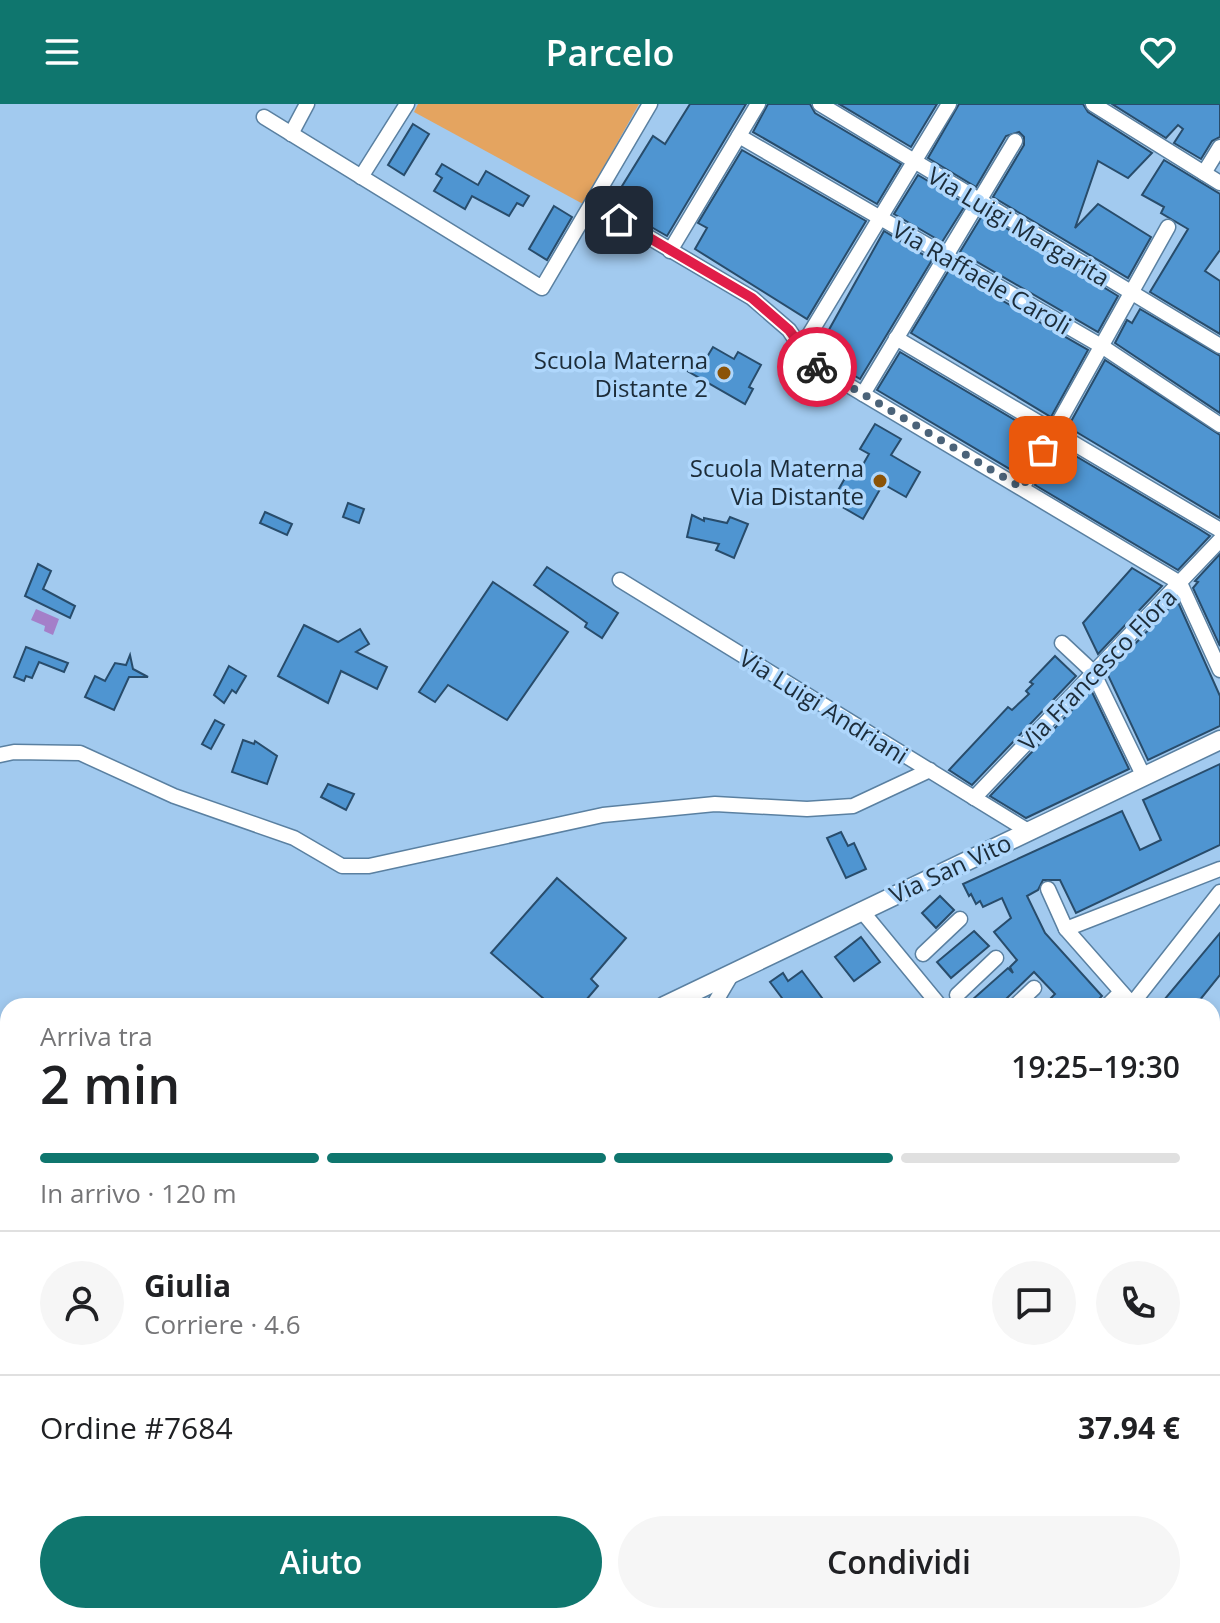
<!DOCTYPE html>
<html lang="it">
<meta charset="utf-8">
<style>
:root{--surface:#fff;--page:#f6f6f6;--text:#202124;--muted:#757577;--line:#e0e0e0;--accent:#0f766e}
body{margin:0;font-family:"Open Sans",sans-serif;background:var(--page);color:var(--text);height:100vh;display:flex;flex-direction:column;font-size:30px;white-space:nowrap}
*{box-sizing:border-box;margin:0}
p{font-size:26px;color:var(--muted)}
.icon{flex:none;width:44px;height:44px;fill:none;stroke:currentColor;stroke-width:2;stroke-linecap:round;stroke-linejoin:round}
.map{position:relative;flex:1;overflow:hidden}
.side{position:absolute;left:0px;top:894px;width:1220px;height:626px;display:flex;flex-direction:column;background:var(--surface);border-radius:24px 24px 0 0;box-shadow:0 4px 12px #0003}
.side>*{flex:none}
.pin{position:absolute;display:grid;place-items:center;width:68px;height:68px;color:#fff;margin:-34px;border-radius:16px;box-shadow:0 4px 12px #0006}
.courier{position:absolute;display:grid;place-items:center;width:80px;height:80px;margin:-40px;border:6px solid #e11d48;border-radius:50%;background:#fff;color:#222;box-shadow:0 2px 10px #0007}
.overview em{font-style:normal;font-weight:600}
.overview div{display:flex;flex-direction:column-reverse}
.overview{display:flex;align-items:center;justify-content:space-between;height:136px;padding:0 40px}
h1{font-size:52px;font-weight:600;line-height:60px}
.bar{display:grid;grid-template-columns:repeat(4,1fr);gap:12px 8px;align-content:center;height:96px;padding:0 40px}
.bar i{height:10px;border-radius:6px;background:var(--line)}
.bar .active{background:var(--accent)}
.bar p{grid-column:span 4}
.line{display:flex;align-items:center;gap:20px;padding:0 40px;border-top:2px solid var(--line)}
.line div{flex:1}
.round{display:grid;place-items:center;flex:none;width:84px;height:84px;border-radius:42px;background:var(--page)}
.button{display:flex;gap:16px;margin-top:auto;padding:16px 40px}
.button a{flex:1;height:92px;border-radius:48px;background:var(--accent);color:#fff;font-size:32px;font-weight:600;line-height:92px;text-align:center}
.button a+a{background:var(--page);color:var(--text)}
header{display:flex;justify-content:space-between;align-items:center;height:104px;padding:0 40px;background:var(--accent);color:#fff;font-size:36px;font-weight:600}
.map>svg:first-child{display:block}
</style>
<header><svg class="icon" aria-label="menu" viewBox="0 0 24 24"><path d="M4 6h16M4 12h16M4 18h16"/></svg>Parcelo<svg class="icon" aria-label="heart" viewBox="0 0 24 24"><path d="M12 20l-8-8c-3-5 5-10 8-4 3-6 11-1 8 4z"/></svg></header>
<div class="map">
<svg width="1220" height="1519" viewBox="0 0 1220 1519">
<rect width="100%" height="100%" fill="#a2caef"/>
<!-- green -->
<g fill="#e4a460">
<polygon points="418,0 639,0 583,100 414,8"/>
<polygon points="0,1109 8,1116 8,1380 0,1388"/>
</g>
<!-- water -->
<polygon fill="#a47fc9" points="36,505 59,515 53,531 44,527 45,522 31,516"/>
<!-- building -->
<g fill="#4f95d1" stroke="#284c6b" stroke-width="2">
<polygon points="690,0 746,0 667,132 611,100 653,32 665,40"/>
<polygon points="768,0 810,0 815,9 901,60 877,100 753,28"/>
<polygon points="839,0 937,0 911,43"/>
<polygon points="959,0 1083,0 1088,8 1152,49 1128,74 1098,57 1075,124 1098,100 1151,133 1128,174 993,93 1024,41 1024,33 1019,28 1006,32 976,83 928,54"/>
<polygon points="1112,0 1220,0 1220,33 1212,37 1201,55 1174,39 1183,25 1178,21 1166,34"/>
<polygon points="413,20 429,30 404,71 388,61"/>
<polygon points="742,46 866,117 807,215 695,145 707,124 698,119"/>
<polygon points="1164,56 1220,90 1220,146 1205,167 1220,177 1220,230 1150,188 1188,125 1161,109 1164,103 1142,91"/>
<polygon points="442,60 478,81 486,67 529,92 523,102 517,99 509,112 472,92 465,105 434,87 442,74 436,70"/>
<polygon points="918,71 966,100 942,138 894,110"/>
<polygon points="554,102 572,113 547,156 529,145"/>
<polygon points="983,110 1118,192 1098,228 960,148"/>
<polygon points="884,127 932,156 860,275 816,249"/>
<polygon points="949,166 1088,246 1051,313 911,229"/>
<polygon points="1140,205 1220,252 1220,309 1115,239 1127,216 1132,219"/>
<polygon points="713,243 734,255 738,248 761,261 749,283 753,285 745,300 684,265 691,251 704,258"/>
<polygon points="900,248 1040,331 1018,370 877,286"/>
<polygon points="1105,256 1220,331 1220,414 1068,323"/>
<polygon points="875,320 901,335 891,351 920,368 906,393 883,380 863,415 832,397 849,367 857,371 869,350 860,345"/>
<polygon points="1057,341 1199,425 1210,432 1178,466 1035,381"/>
<polygon points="348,399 364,405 359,419 343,413"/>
<polygon points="265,408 292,420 287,431 260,419"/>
<polygon points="692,411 704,417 704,414 727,419 730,413 748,420 734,454 716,446 719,440 687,433"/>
<polygon points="1220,450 1220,542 1193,484 1198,478 1195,477"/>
<polygon points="38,460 51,467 43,485 75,502 70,514 25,492"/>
<polygon points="547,463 618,509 602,534 585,523 587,519 534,481"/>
<polygon points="1132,464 1162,482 1098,550 1083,519"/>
<polygon points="493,478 568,528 507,616 448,581 435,598 419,588"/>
<polygon points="1177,496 1220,592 1220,622 1148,656 1107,569"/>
<polygon points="304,521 338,538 360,525 369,540 356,548 387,563 377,585 341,567 328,599 278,572"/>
<polygon points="26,543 68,559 64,568 39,558 32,574 26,572 24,577 14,573"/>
<polygon points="130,551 133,565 148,573 129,573 114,606 85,593 95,572 105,577 115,559 126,561"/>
<polygon points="1055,552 1076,572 972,681 949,666 1008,603 1012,606 1029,590 1026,587 1033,580 1030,578"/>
<polygon points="229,562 246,572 236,589 232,586 224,599 214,591"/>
<polygon points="1091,586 1129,665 1026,714 990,692"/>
<polygon points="215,616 224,621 211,645 202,640"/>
<polygon points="243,636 254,640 255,637 277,652 267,680 232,668"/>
<polygon points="1220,660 1220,741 1076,809 1060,776 1043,776 1038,786 1027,792 1045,829 1102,892 1092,902 1043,902 1055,890 1034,868 1006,895 994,902 978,902 972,896 1008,864 1013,869 1010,863 1017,856 994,828 1011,814 1002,794 983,803 980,797 976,800 971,790 969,792 963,780 1122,707 1140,746 1161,736 1143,696"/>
<polygon points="328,680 354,690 346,706 321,693"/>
<polygon points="841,728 848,742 854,739 866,765 846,774 827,734"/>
<polygon points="557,774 626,834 591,875 598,882 581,902 552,902 491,849"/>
<polygon points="940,792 954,806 936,824 922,809"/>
<polygon points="974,827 989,842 951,874 937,858"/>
<polygon points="1220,829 1220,871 1195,902 1159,902"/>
<polygon points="861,833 880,858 854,877 835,853"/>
<polygon points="802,867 828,902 788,902 770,878 783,869 788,877"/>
</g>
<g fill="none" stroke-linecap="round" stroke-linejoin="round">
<!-- service casing -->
<g stroke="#5a80a1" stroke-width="10">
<polyline id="service" points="0,1078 8,1085"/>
</g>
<!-- minor casing -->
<g stroke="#5a80a1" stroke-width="17">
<g id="minor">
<polyline points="820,0 1220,242"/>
<polyline points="1093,0 1220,79"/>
<polyline points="264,13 542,184 650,0"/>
<polyline points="291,30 307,0"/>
<polyline points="739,32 1103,243 1220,321"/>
<polyline points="1204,69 1220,43"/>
<polyline points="361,73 407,0"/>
<polyline points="594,101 752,194 789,226 811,259 1180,479 1220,566"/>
<polyline points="670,147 758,0"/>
<polyline points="896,234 1220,426"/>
<polyline points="800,246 949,0"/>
<polyline points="863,290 1015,37"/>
<polyline points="1022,384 1168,123"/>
<polyline points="620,476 1028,727"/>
<polyline points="1062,539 1093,568 1144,673"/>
<polyline points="0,651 14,648 80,649 174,692 294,734 342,762 369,762 603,711 715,700 807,705 853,702 930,666"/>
<polyline points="974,694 1220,436"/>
<polyline points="1220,765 1066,825 1132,900 1220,788"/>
<polyline points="1048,785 1066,825"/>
<polyline points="861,806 940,902"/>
<polyline points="923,850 960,815"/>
<polyline points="957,891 996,854"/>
<polyline points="713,902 733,868"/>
<polyline points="1015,902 1034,884"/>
<polyline points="1107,902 1120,889"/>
<polyline points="1212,988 1220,978"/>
<polyline points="1212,1095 1220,1102"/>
<polyline points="1212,1228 1220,1235"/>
<polyline points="992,1512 1001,1519"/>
</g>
</g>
<!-- tertiary casing -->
<g stroke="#5a80a1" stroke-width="21">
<g id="tertiary">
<polyline points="664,902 1220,636"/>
<polyline points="0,1417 8,1409"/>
</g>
</g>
<!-- service -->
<use href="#service" stroke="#fff" stroke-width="7"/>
<!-- minor -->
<use href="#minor" stroke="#fff" stroke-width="14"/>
<!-- tertiary -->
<use href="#tertiary" stroke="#fff" stroke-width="18"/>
</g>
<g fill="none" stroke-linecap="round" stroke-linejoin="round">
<!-- done -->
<polyline stroke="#4b6379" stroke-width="8" stroke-dasharray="0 14.4" points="817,263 1022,384 1043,346"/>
<!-- route -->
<polyline stroke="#e11d48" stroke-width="10" points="619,116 752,194 789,226 817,263"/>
</g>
<!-- markers -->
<g fill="#8b5306" stroke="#afd7fc" stroke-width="3">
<circle cx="724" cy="269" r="8"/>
<circle cx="880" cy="377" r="8"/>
</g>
<g text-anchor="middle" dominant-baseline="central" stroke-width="7" stroke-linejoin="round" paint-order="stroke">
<!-- street labels -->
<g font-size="24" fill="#1c2c39" stroke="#afd7fc">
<text transform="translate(1019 122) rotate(31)">Via Luigi Margarita</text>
<text transform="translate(982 173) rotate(30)">Via Raffaele Caroli</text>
<text transform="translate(1097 565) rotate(-46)">Via Francesco Flora</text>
<text transform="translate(824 602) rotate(32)">Via Luigi Andriani</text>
<text transform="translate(950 764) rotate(-25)">Via San Vito</text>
</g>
<!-- poi labels -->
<g font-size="24" fill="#1c2c39" stroke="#afd7fc" text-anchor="end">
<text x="708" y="255">Scuola Materna<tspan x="708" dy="28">Distante 2</tspan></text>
<text x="864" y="363">Scuola Materna<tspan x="864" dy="28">Via Distante</tspan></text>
</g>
</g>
</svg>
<div class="pin" style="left:1043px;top:346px;background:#ea580c"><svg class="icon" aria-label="bag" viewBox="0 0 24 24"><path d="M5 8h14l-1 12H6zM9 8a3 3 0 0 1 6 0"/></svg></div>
<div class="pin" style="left:619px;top:116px;background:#1f2937"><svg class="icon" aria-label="home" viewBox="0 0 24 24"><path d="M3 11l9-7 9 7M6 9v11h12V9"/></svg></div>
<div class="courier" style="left:817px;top:263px"><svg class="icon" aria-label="bike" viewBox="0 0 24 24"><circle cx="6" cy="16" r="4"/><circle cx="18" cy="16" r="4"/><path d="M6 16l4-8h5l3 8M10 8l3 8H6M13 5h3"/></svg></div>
<section class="side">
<div class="overview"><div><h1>2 min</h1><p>Arriva tra</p></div><em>19:25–19:30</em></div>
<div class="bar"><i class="active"></i><i class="active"></i><i class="active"></i><i></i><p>In arrivo · 120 m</p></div>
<div class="line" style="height:144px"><a class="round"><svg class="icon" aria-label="person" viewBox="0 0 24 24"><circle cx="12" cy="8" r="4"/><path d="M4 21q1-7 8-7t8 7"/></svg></a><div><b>Giulia</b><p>Corriere · 4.6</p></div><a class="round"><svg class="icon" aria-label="chat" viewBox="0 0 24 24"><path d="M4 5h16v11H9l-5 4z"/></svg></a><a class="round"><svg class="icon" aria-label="phone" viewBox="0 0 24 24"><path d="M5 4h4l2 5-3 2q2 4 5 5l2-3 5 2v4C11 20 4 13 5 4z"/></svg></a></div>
<div class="line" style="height:104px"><div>Ordine #7684</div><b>37.94 €</b></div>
<div class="button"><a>Aiuto</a><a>Condividi</a></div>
</section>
</div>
